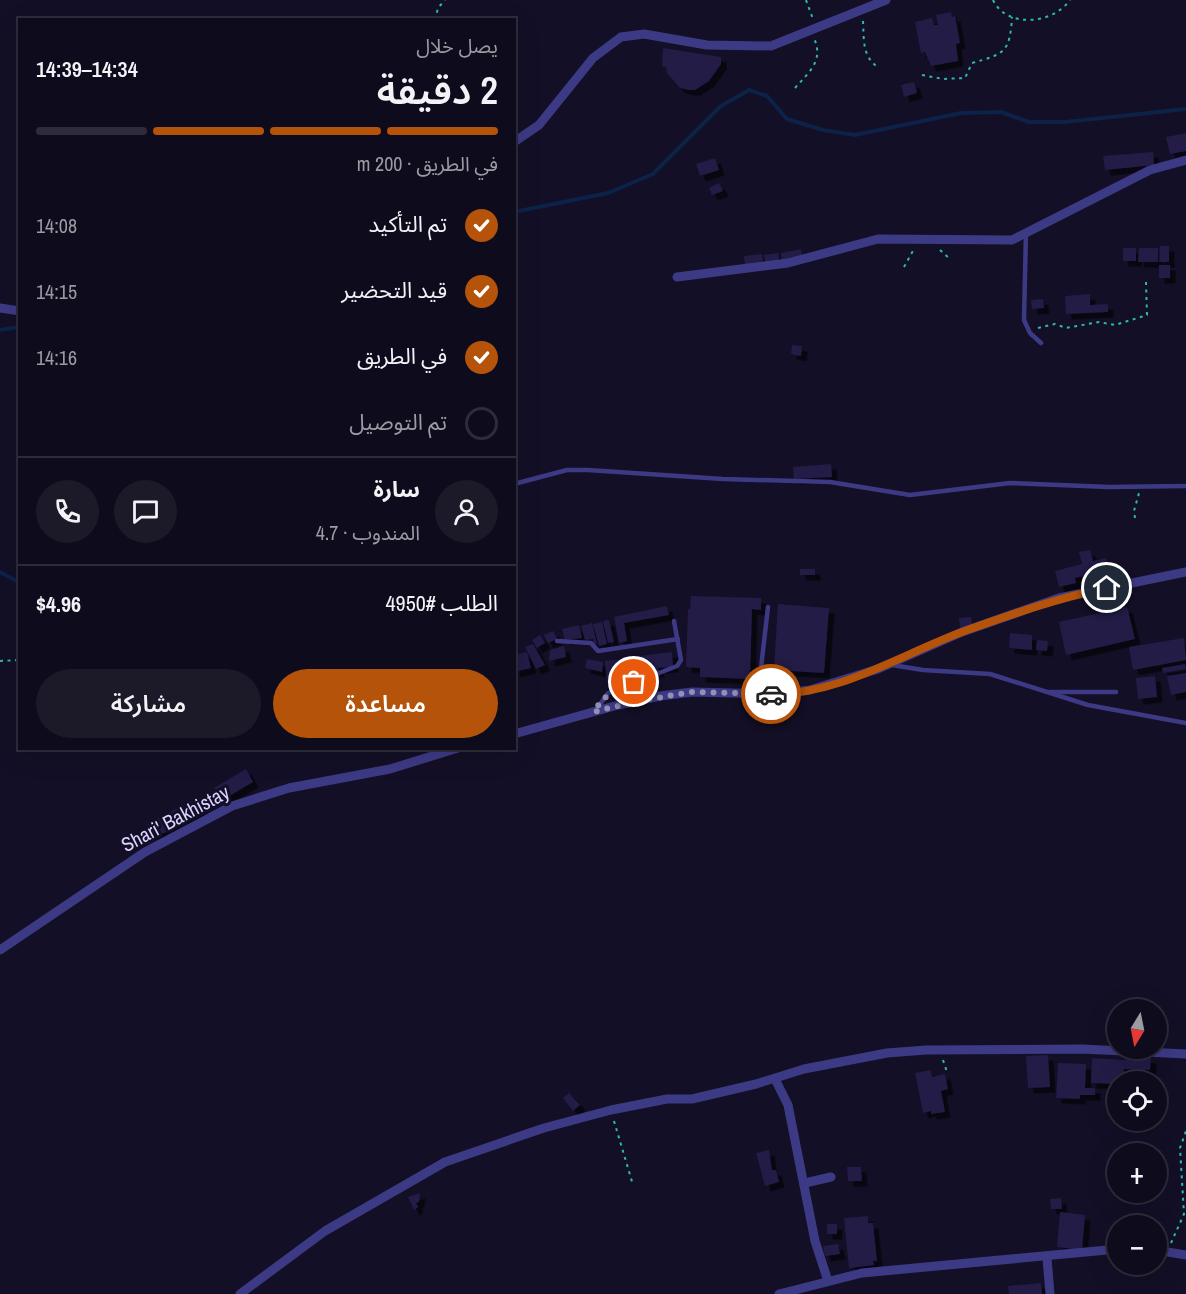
<!DOCTYPE html>
<html lang="ar">
<meta charset="utf-8">
<style>
:root{--surface:#0e0b1c;--page:#1c1929;--text:#f1f3f6;--muted:#9b9ba3;--line:#2e2b3b;--accent:#b45309}
body{margin:0;font-family:"Archivo Narrow","Noto Sans Arabic",sans-serif;background:var(--page);color:var(--text);direction:rtl;height:100vh;display:flex;flex-direction:column;font-size:22px;white-space:nowrap}
*{box-sizing:border-box;margin:0}
p{font-size:20px;color:var(--muted)}
.icon{flex:none;width:33px;height:33px;fill:none;stroke:currentColor;stroke-width:2;stroke-linecap:round;stroke-linejoin:round}
.map{position:relative;flex:1;overflow:hidden;direction:ltr}
.panel{position:absolute;left:18px;top:18px;width:498px;height:732px;display:flex;flex-direction:column;background:var(--surface);border-radius:0px;box-shadow:0 6px 24px #0002,0 0 0 2px var(--line);direction:rtl}
.panel>*{flex:none}
.needle{width:39px;rotate:190deg}
.controls{position:absolute;left:1107px;top:999px;display:grid;gap:12px}
.controls a{display:grid;place-items:center;width:60px;height:60px;border-radius:50%;background:var(--surface);box-shadow:0 6px 24px #0002,0 0 0 2px var(--line);font-size:30px}
.pin{position:absolute;display:grid;place-items:center;width:51px;height:51px;color:#fff;margin:-26px;border:3px solid #fff;border-radius:50%;box-shadow:0 2px 6px #0007}
.courier{position:absolute;display:grid;place-items:center;width:60px;height:60px;margin:-30px;border:4px solid #b45309;border-radius:50%;background:#fff;color:#222;box-shadow:0 2px 8px #0007}
.overview em{font-style:normal;font-weight:600}
.overview div{display:flex;flex-direction:column-reverse}
.overview{display:flex;align-items:center;justify-content:space-between;height:102px;padding:0 18px}
h1{font-size:39px;font-weight:600;line-height:45px}
.bar{display:grid;grid-template-columns:repeat(4,1fr);gap:9px 6px;align-content:center;height:72px;padding:0 18px}
.bar i{height:8px;border-radius:4px;background:var(--line)}
.bar .active{background:var(--accent)}
.bar p{grid-column:span 4}
.line{display:flex;align-items:center;gap:15px;padding:0 18px;border-top:2px solid var(--line)}
.line div{flex:1}
.round{display:grid;place-items:center;flex:none;width:63px;height:63px;border-radius:32px;background:var(--page)}
ol{padding:0 18px;list-style:none}
li{display:flex;align-items:center;gap:18px;height:66px}
li p{margin-inline-start:auto}
li .icon{padding:6px;border-radius:50%;background:var(--accent);color:#fff;stroke-width:4}
li:last-child{color:var(--muted)}
li i{width:33px;height:33px;border:3px solid var(--line);border-radius:50%}
.cta{display:flex;gap:12px;margin-top:auto;padding:12px 18px}
.cta a{flex:1;height:69px;border-radius:36px;background:var(--accent);color:#fff;font-size:24px;font-weight:600;line-height:69px;text-align:center}
.cta a+a{background:var(--page);color:var(--text)}
.map>svg:first-child{display:block}
</style>
<div class="map">
<svg width="1186" height="1294" viewBox="0 0 1186 1294">
<defs>
<filter id="shadow"><feDropShadow dx="5.5" dy="5.5" stdDeviation="0" flood-color="#0009"/></filter>
</defs>
<rect width="100%" height="100%" fill="#130f26"/>
<g fill="none" stroke-linecap="round" stroke-linejoin="round">
<!-- stream -->
<g stroke="#0c2248" stroke-width="4">
<polyline points="514,212 608,193 653,174 721,106 749,90 767,96 787,119 823,130 855,135 961,113 1001,112 1029,122 1065,122 1186,109"/>
<polyline points="0,330 20,327"/>
<polyline points="0,572 20,583"/>
</g>
</g>
<!-- building -->
<g fill="#241b47" filter="url(#shadow)">
<polygon points="951,12 952,17 955,16 960,43 956,44 958,61 931,66 925,52 921,53 915,22 932,18 934,25 938,25 936,15"/>
<polygon points="663,48 721,57 721,64 709,81 695,90 689,90 680,88 667,73 666,67 662,66"/>
<polygon points="914,82 917,93 904,97 901,85"/>
<polygon points="1186,133 1186,151 1170,154 1166,137"/>
<polygon points="1153,152 1154,165 1105,170 1103,156"/>
<polygon points="715,158 719,170 700,176 696,164"/>
<polygon points="719,183 723,191 712,195 709,188"/>
<polygon points="1160,246 1169,246 1169,262 1159,262"/>
<rect x="1123" y="248" width="13" height="13"/>
<polygon points="1139,248 1158,248 1158,262 1138,262"/>
<polygon points="801,249 802,257 782,260 781,253"/>
<polygon points="778,253 779,260 765,262 764,255"/>
<polygon points="762,254 763,262 745,265 744,256"/>
<rect x="1159" y="265" width="11" height="13"/>
<polygon points="1090,294 1090,305 1108,304 1108,312 1066,314 1065,296"/>
<polygon points="1043,299 1044,308 1032,309 1031,300"/>
<polygon points="792,345 802,346 801,356 791,354"/>
<polygon points="831,464 832,477 794,479 793,467"/>
<polygon points="1090,550 1093,561 1106,558 1109,570 1075,578 1076,583 1059,587 1055,571 1082,564 1079,552"/>
<rect x="800" y="569" width="15" height="6"/>
<polygon points="691,596 761,598 761,610 752,609 750,679 700,677 700,668 686,667 688,609 690,609"/>
<polygon points="778,604 829,608 824,673 774,670"/>
<polygon points="667,606 669,615 624,623 627,641 619,643 614,617"/>
<polygon points="1127,607 1135,639 1066,655 1059,622"/>
<polygon points="971,617 972,626 960,628 959,618"/>
<polygon points="609,620 614,642 608,643 603,621"/>
<polygon points="602,622 607,644 599,646 593,624"/>
<polygon points="592,623 597,644 594,645 593,639 585,640 581,626"/>
<polygon points="579,625 582,638 565,640 562,629"/>
<polygon points="553,631 557,639 548,643 544,635"/>
<polygon points="1010,633 1032,635 1032,650 1009,648"/>
<polygon points="540,635 545,643 537,648 532,640"/>
<polygon points="1184,638 1186,660 1133,670 1129,647"/>
<polygon points="1037,640 1048,641 1047,651 1036,650"/>
<polygon points="533,644 545,665 536,669 525,647"/>
<polygon points="564,646 566,657 549,661 550,650"/>
<polygon points="527,652 531,668 514,672 514,655"/>
<polygon points="672,652 673,667 658,668 659,672 633,674 631,657"/>
<polygon points="587,659 603,662 602,672 585,668"/>
<polygon points="627,659 629,680 607,683 605,661"/>
<polygon points="1185,664 1186,669 1163,673 1162,668"/>
<polygon points="1186,673 1186,692 1171,695 1167,676"/>
<polygon points="1155,676 1157,697 1138,699 1136,678"/>
<polygon points="246,769 253,782 221,801 214,788"/>
<polygon points="195,799 201,812 185,824 181,821 174,824 176,828 154,837 147,824"/>
<polygon points="1048,1055 1050,1087 1028,1088 1026,1056"/>
<polygon points="1125,1057 1151,1058 1150,1070 1124,1069 1124,1082 1118,1082 1118,1084 1091,1083 1092,1058 1125,1060"/>
<polygon points="1058,1063 1086,1064 1085,1088 1095,1088 1095,1095 1080,1095 1080,1099 1056,1098"/>
<polygon points="931,1070 932,1077 945,1074 948,1089 941,1091 945,1112 931,1114 931,1111 923,1113 915,1073"/>
<polygon points="569,1093 580,1105 573,1111 563,1098"/>
<polygon points="769,1150 772,1170 776,1170 779,1182 765,1186 756,1153"/>
<polygon points="847,1167 861,1167 862,1181 848,1181"/>
<polygon points="420,1193 419,1202 416,1203 418,1207 414,1210 408,1197"/>
<polygon points="1061,1198 1062,1209 1051,1209 1050,1199"/>
<polygon points="1060,1212 1085,1215 1082,1250 1057,1247"/>
<polygon points="868,1216 868,1223 873,1223 877,1261 873,1261 874,1265 849,1268 844,1218"/>
<rect x="827" y="1224" width="10" height="10"/>
<polygon points="838,1244 840,1254 825,1256 823,1246"/>
<polygon points="1041,1283 1042,1294 1009,1294 1008,1286"/>
</g>
<g fill="none" stroke-linecap="round" stroke-linejoin="round">
<!-- path -->
<g stroke="#2fb8b0" stroke-width="2" stroke-dasharray="3 4.5" stroke-linecap="butt">
<polyline points="806,0 813,19"/>
<path d="M993,0C1007,29 1053,24 1070,0"/>
<polyline points="435,20 438,8 445,0"/>
<path d="M863,21C864,40 862,57 879,68"/>
<path d="M922,75L943,79L965,78L972,63C1004,54 1010,53 1012,17"/>
<path d="M795,88C809,72 824,61 814,38"/>
<polyline points="940,250 951,260"/>
<polyline points="904,267 914,249"/>
<polyline points="1038,328 1055,324 1066,328 1099,322 1115,325 1147,315 1146,282"/>
<polyline points="1135,518 1134,511 1139,493"/>
<polyline points="0,661 20,660"/>
<polyline points="943,1060 947,1072"/>
<polyline points="614,1121 633,1185"/>
<polyline points="1171,1243 1184,1214 1180,1148 1186,1131"/>
</g>
<!-- service -->
<g stroke="#3d3a85" stroke-width="4.5">
<polyline points="1026,232 1024,320 1030,333 1041,343"/>
<polyline points="514,484 567,470 588,470 723,479 830,482 910,495 1010,483 1109,487 1186,486"/>
<polyline points="557,641 591,643 598,651 678,639"/>
<polyline points="892,665 923,670 990,674 1088,705 1186,723"/>
<polyline points="1050,692 1116,692"/>
<polyline points="758,694 768,607"/>
<polyline points="596,710 608,693 677,666 681,660 674,621"/>
</g>
<!-- minor -->
<g stroke="#3d3a85" stroke-width="9">
<polyline points="514,142 539,125 593,58 621,37 644,34 707,45 771,46 886,0"/>
<polyline points="677,277 788,263 878,239 1012,240 1150,170 1186,160"/>
<polyline points="0,308 20,311"/>
<polyline points="514,734 618,705 660,696 692,692 777,694 810,690 878,669 962,632 1059,598 1186,572"/>
<polyline points="0,950 145,852 232,806 289,788 390,769 458,748"/>
<polyline points="775,1079 788,1105 815,1241 828,1281"/>
<polyline points="805,1183 831,1177"/>
<polyline points="1156,1250 1186,1255"/>
<polyline points="1047,1258 1050,1294"/>
<polyline points="240,1294 325,1231 445,1162 544,1128 611,1110 667,1099 692,1099 756,1084 804,1069 887,1053 926,1050 1082,1049 1186,1054"/>
<polyline points="779,1294 862,1273 1118,1249"/>
</g>
</g>
<g fill="none" stroke-linecap="round" stroke-linejoin="round">
<!-- done -->
<path stroke="#948fb3" stroke-width="6" stroke-dasharray="0 10.8" d="M634,682C616,690 604,694 594,712L633,702L692,692L771,694"/>
<!-- route -->
<path stroke="#b45309" stroke-width="8" d="M771,694C839,695 900,655 962,632C1010,615 1057,598 1107,588"/>
</g>
<g text-anchor="middle" dominant-baseline="central" stroke-width="6" stroke-linejoin="round" paint-order="stroke">
<!-- street labels -->
<g font-size="20" fill="#d9d4ff" stroke="#130f26">
<text transform="translate(175 818) rotate(-28)">Shari' Bakhistay</text>
</g>
</g>
</svg>
<div class="controls">
<a><svg class="needle" viewBox="-14 -14 28 28"><path d="M0-13l5 13h-10z" fill="#e53935"/><path d="M0 13l5-13h-10z" fill="#9b9ba3"/></svg></a>
<a><svg class="icon" aria-label="locate" viewBox="0 0 24 24"><circle cx="12" cy="12" r="6"/><path d="M12 2v4M12 18v4M2 12h4M18 12h4"/></svg></a>
<a>+</a>
<a>−</a>
</div>
<div class="pin" style="left:634px;top:682px;background:#ea580c"><svg class="icon" aria-label="bag" viewBox="0 0 24 24"><path d="M5 8h14l-1 12H6zM9 8a3 3 0 0 1 6 0"/></svg></div>
<div class="pin" style="left:1107px;top:588px;background:#1f2937"><svg class="icon" aria-label="home" viewBox="0 0 24 24"><path d="M3 11l9-7 9 7M6 9v11h12V9"/></svg></div>
<div class="courier" style="left:771px;top:694px"><svg class="icon" aria-label="car" viewBox="0 0 24 24"><path d="M5 17H2v-5l4-1 3-4h7l3 4 3 1v5h-3M9 17h6M6 11h13"/><circle cx="7" cy="17" r="2"/><circle cx="17" cy="17" r="2"/></svg></div>
<section class="panel">
<div class="overview"><div><h1>2 دقيقة</h1><p>يصل خلال</p></div><em>14:34–14:39</em></div>
<div class="bar"><i class="active"></i><i class="active"></i><i class="active"></i><i></i><p>في الطريق · 200 m</p></div>
<ol>
<li><svg class="icon" aria-label="check" viewBox="0 0 24 24"><path d="M5 12l5 5 9-10"/></svg>تم التأكيد<p>14:08</p></li>
<li><svg class="icon" aria-label="check" viewBox="0 0 24 24"><path d="M5 12l5 5 9-10"/></svg>قيد التحضير<p>14:15</p></li>
<li><svg class="icon" aria-label="check" viewBox="0 0 24 24"><path d="M5 12l5 5 9-10"/></svg>في الطريق<p>14:16</p></li>
<li><i></i>تم التوصيل</li>
</ol>
<div class="line" style="height:108px"><a class="round"><svg class="icon" aria-label="person" viewBox="0 0 24 24"><circle cx="12" cy="8" r="4"/><path d="M4 21q1-7 8-7t8 7"/></svg></a><div><b>سارة</b><p>المندوب · 4.7</p></div><a class="round"><svg class="icon" aria-label="chat" viewBox="0 0 24 24"><path d="M4 5h16v11H9l-5 4z"/></svg></a><a class="round"><svg class="icon" aria-label="phone" viewBox="0 0 24 24"><path d="M5 4h4l2 5-3 2q2 4 5 5l2-3 5 2v4C11 20 4 13 5 4z"/></svg></a></div>
<div class="line" style="height:78px"><div>الطلب #4950</div><b>$4.96</b></div>
<div class="cta"><a>مساعدة</a><a>مشاركة</a></div>
</section>
</div>
